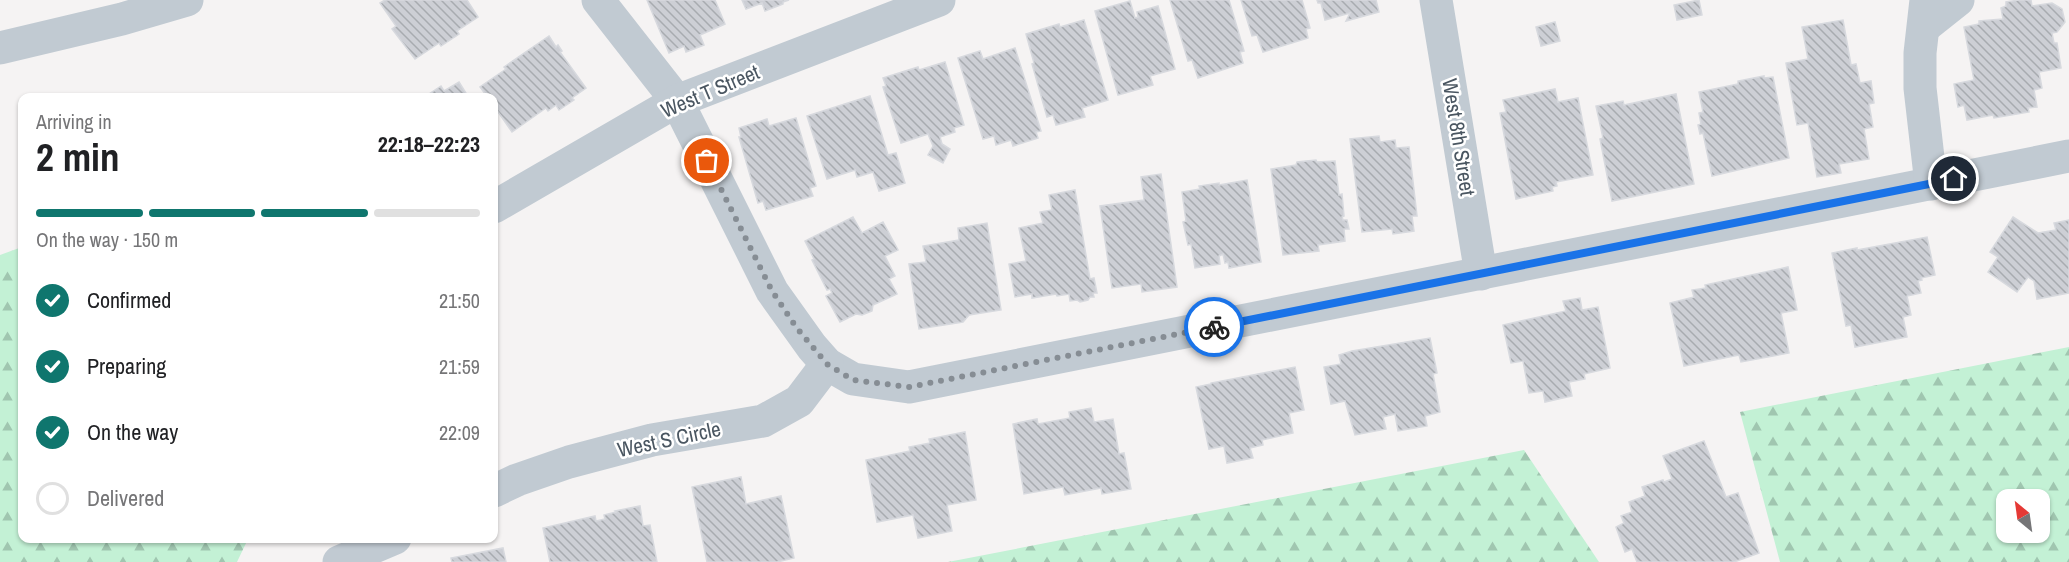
<!DOCTYPE html>
<meta charset="utf-8">
<style>
:root{--surface:#fff;--page:#f6f6f6;--text:#202124;--muted:#757577;--line:#e0e0e0;--accent:#0f766e}
body{margin:0;font-family:"Archivo Narrow",sans-serif;background:var(--page);color:var(--text);height:100vh;display:flex;flex-direction:column;font-size:22px;white-space:nowrap}
*{box-sizing:border-box;margin:0}
p{font-size:20px;color:var(--muted)}
.icon{flex:none;width:33px;height:33px;fill:none;stroke:currentColor;stroke-width:2;stroke-linecap:round;stroke-linejoin:round}
.map{position:relative;flex:1;overflow:hidden}
.details{position:absolute;left:18px;top:93px;width:480px;height:450px;display:flex;flex-direction:column;background:var(--surface);border-radius:12px;box-shadow:0 2px 4px #0004}
.details>*{flex:none}
.needle{width:39px;rotate:331deg}
.buttons{position:absolute;left:1996px;top:489px;display:grid;gap:12px}
.buttons a{display:grid;place-items:center;width:54px;height:54px;border-radius:12px;background:var(--surface);box-shadow:0 2px 4px #0004;font-size:30px}
.pin{position:absolute;display:grid;place-items:center;width:51px;height:51px;color:#fff;margin:-26px;border:3px solid #fff;border-radius:50%;box-shadow:0 2px 6px #0007}
.courier{position:absolute;display:grid;place-items:center;width:60px;height:60px;margin:-30px;border:4px solid #1a73e8;border-radius:50%;background:#fff;color:#222;box-shadow:0 2px 8px #0007}
.summary em{font-style:normal;font-weight:700}
.summary div{display:flex;flex-direction:column-reverse}
.summary{display:flex;align-items:center;justify-content:space-between;height:102px;padding:0 18px}
h1{font-size:39px;font-weight:700;line-height:45px}
.bar{display:grid;grid-template-columns:repeat(4,1fr);gap:9px 6px;align-content:center;height:72px;padding:0 18px}
.bar i{height:8px;border-radius:4px;background:var(--line)}
.bar .current{background:var(--accent)}
.bar p{grid-column:span 4}
ol{padding:0 18px;list-style:none}
li{display:flex;align-items:center;gap:18px;height:66px}
li p{margin-inline-start:auto}
li .icon{padding:6px;border-radius:50%;background:var(--accent);color:#fff;stroke-width:4}
li:last-child{color:var(--muted)}
li i{width:33px;height:33px;border:3px solid var(--line);border-radius:50%}
.map>svg:first-child{display:block}
</style>
<div class="map">
<svg width="2069" height="562" viewBox="0 0 2069 562">
<defs>
<pattern id="forest-firs" width="22" height="20" patternUnits="userSpaceOnUse" patternTransform="scale(1.5)"><rect width="22" height="20" fill="#c3f1d5"/><path d="M5 1l3.5 6h-7zM16 11l3.5 6h-7z" fill="#a0c6b0"/></pattern>
<pattern id="building-back-hatch" width="6" height="6" patternUnits="userSpaceOnUse" patternTransform="scale(1.5)"><rect width="6" height="6" fill="#cdcfd5"/><path d="M-1 5l2 2M0 0l6 6M5-1l2 2" fill="none" stroke="#a8abb0"/></pattern>
</defs>
<rect width="100%" height="100%" fill="#f5f3f3"/>
<!-- forest -->
<g fill="url(#forest-firs)" fill-rule="evenodd">
<polygon points="22,247 22,538 248,539 237,562 0,562 0,255"/>
<path d="M2069,347V562H1780L1740,412ZM2007,500H2040V532H2007Z"/>
<polygon points="1524,450 1599,562 948,562"/>
</g>
<!-- building -->
<g fill="url(#building-back-hatch)" stroke="#d7d9de" stroke-width="1.5">
<polygon points="385,0 467,0 478,17 457,31 459,34 441,46 439,43 415,59 392,29 396,26 380,3"/>
<polygon points="647,0 715,0 725,24 700,35 704,45 686,52 684,46 669,53"/>
<polygon points="742,0 789,0 783,2 783,4 765,11 762,3 746,9"/>
<polygon points="1170,0 1229,0 1244,51 1240,52 1243,63 1198,78 1192,60 1188,61"/>
<polygon points="1241,0 1302,0 1310,28 1306,29 1308,38 1263,52 1257,35 1252,36"/>
<polygon points="1317,0 1376,0 1379,12 1346,21 1350,13 1325,20 1321,3 1318,3"/>
<polygon points="1699,0 1702,15 1677,20 1674,5"/>
<polygon points="2019,0 2031,0 2032,6 2052,3 2062,9 2065,22 2057,32 2052,33 2054,43 2057,43 2061,68 2039,72 2042,88 2034,90 2037,107 2028,108 2029,112 1994,118 1993,115 1967,120 1964,105 1958,107 1954,84 1974,80 1964,27 1979,24 1979,21 2003,19 2001,8 2006,6 2006,2"/>
<polygon points="1130,1 1135,18 1138,17 1137,12 1158,6 1175,69 1150,76 1153,85 1118,95 1095,11"/>
<polygon points="1084,20 1108,100 1082,108 1085,117 1056,125 1053,115 1047,117 1032,64 1034,63 1026,34 1059,24 1060,27"/>
<polygon points="1843,20 1851,65 1856,64 1860,83 1871,81 1874,103 1869,104 1873,127 1864,129 1869,159 1839,164 1841,173 1817,177 1808,123 1797,125 1786,63 1808,59 1802,27"/>
<polygon points="1555,22 1560,41 1541,46 1536,27"/>
<polygon points="549,36 556,47 558,45 562,51 560,52 586,88 572,98 574,100 559,110 556,105 548,111 546,108 512,132 494,106 494,98 488,98 480,87 506,69 504,67"/>
<polygon points="1015,48 1041,131 1036,132 1038,138 1013,146 1011,140 996,145 994,136 983,139 958,58 980,51 983,59"/>
<polygon points="945,62 964,125 954,128 955,132 940,137 942,144 950,149 943,163 928,155 933,146 928,134 901,143 883,87 886,86 883,78 918,67 919,70"/>
<polygon points="1764,76 1764,78 1773,77 1789,158 1712,176 1703,133 1700,134 1698,125 1701,124 1699,113 1703,112 1699,92 1738,84 1738,81"/>
<polygon points="459,82 469,98 423,98 441,86 444,91"/>
<polygon points="1555,89 1558,102 1578,98 1593,175 1556,182 1557,186 1552,187 1553,191 1516,199 1500,113 1506,112 1503,100"/>
<polygon points="1676,94 1694,184 1612,201 1600,139 1603,138 1596,106 1623,101 1624,105"/>
<polygon points="870,96 888,155 896,153 905,183 879,191 873,172 857,177 855,170 827,179 807,116"/>
<polygon points="796,118 816,186 810,188 813,196 766,210 763,201 758,203 739,137 741,137 739,128 767,119 769,126"/>
<polygon points="1379,136 1380,142 1395,140 1396,148 1409,147 1417,216 1412,216 1414,231 1393,234 1392,229 1362,232 1350,139"/>
<polygon points="1316,160 1317,162 1335,161 1339,195 1342,194 1344,216 1342,217 1343,220 1347,220 1349,229 1344,229 1345,241 1318,245 1319,251 1283,255 1271,169 1296,165 1297,162"/>
<polygon points="1161,174 1177,287 1142,292 1141,284 1112,288 1100,206 1144,200 1141,177"/>
<polygon points="1247,180 1261,262 1229,268 1228,262 1225,263 1223,254 1219,256 1220,264 1195,268 1191,244 1188,245 1183,222 1186,221 1182,192 1200,189 1199,186 1219,183 1219,185"/>
<polygon points="1075,190 1090,279 1094,278 1097,293 1093,293 1094,297 1090,297 1088,300 1080,302 1077,300 1070,301 1069,294 1057,296 1056,294 1032,298 1032,294 1015,297 1009,264 1026,261 1019,228 1043,223 1040,212 1052,210 1049,195"/>
<polygon points="853,217 862,233 883,222 898,250 885,256 895,276 889,279 897,294 873,305 872,311 862,315 856,314 840,322 826,296 832,293 830,289 827,290 812,260 814,259 805,241"/>
<polygon points="2013,217 2038,233 2056,230 2054,223 2069,220 2069,293 2037,299 2034,281 2028,277 2017,292 1988,272 1998,257 1990,252"/>
<polygon points="987,223 1001,310 969,315 963,322 919,329 909,264 926,262 923,246 959,240 958,228"/>
<polygon points="1927,237 1935,275 1921,278 1922,280 1918,281 1921,293 1907,296 1911,315 1903,317 1907,337 1855,347 1851,325 1846,326 1832,253 1857,248 1857,250"/>
<polygon points="1788,267 1797,310 1781,313 1789,353 1741,362 1739,355 1684,366 1670,303 1694,297 1692,290 1706,288 1705,285"/>
<polygon points="1580,298 1582,310 1598,307 1610,368 1584,374 1585,379 1569,382 1572,396 1545,402 1543,391 1529,393 1523,361 1511,363 1503,325 1566,311 1563,301"/>
<polygon points="1430,338 1437,373 1433,374 1440,412 1425,416 1427,426 1398,431 1395,414 1383,417 1386,429 1355,435 1345,401 1331,404 1324,367 1341,364 1339,355 1352,351"/>
<polygon points="1295,367 1304,410 1289,413 1293,433 1262,440 1263,445 1250,448 1253,458 1227,463 1224,446 1209,449 1196,387 1211,384 1211,383"/>
<polygon points="1091,408 1094,422 1113,419 1119,454 1124,453 1131,489 1102,494 1101,488 1065,495 1063,487 1024,494 1013,424 1037,419 1038,424 1070,418 1069,412"/>
<polygon points="965,432 976,500 947,505 952,531 918,538 913,515 877,522 866,460 910,451 909,447 930,443 929,439"/>
<polygon points="1704,441 1726,497 1738,493 1759,553 1734,562 1637,562 1632,549 1625,552 1616,527 1624,523 1621,516 1632,512 1629,502 1645,496 1642,487 1663,480 1664,482 1672,479 1663,456"/>
<polygon points="741,477 746,504 781,496 794,558 777,562 707,562 692,487"/>
<polygon points="640,506 643,526 650,525 657,562 550,562 543,528 595,516 596,521 605,519 604,515 616,512 615,511"/>
<polygon points="503,548 506,562 452,562 451,558"/>
</g>
<g fill="none" stroke-linecap="round" stroke-linejoin="round">
<!-- street -->
<g stroke="#c1cad2" stroke-width="33">
<polyline points="598,0 677,101 772,291 812,347 827,364 853,379 909,387 2069,156"/>
<polyline points="1436,0 1481,274"/>
<polyline points="1926,0 1920,53 1920,88 1931,184"/>
<polyline points="1924,27 1958,0"/>
<polyline points="0,48 122,19 187,0"/>
<polyline points="494,207 677,101 939,0"/>
<polyline points="494,491 517,480 569,462 652,440 763,421 799,401 827,364"/>
<polyline points="339,562 395,538"/>
</g>
</g>
<g fill="none" stroke-linecap="round" stroke-linejoin="round">
<!-- done -->
<polyline stroke="#868d94" stroke-width="6" stroke-dasharray="0 10.8" points="707,161 772,291 796,327 827,364 853,380 909,387 1214,327"/>
<!-- route -->
<polyline stroke="#1a73e8" stroke-width="8" points="1214,327 1954,179"/>
</g>
<g text-anchor="middle" dominant-baseline="central" stroke-width="5" stroke-linejoin="round" paint-order="stroke">
<!-- street labels -->
<g font-size="21" fill="#4a5661" stroke="#fff">
<text transform="translate(710 91) rotate(-23)">West T Street</text>
<text transform="translate(1459 137) rotate(81)">West 8th Street</text>
<text transform="translate(669 439) rotate(-12)">West S Circle</text>
</g>
</g>
</svg>
<div class="buttons">
<a><svg class="needle" viewBox="-14 -14 28 28"><path d="M0-13l5 13h-10z" fill="#e53935"/><path d="M0 13l5-13h-10z" fill="#757577"/></svg></a>
</div>
<div class="pin" style="left:707px;top:161px;background:#ea580c"><svg class="icon" aria-label="bag" viewBox="0 0 24 24"><path d="M5 8h14l-1 12H6zM9 8a3 3 0 0 1 6 0"/></svg></div>
<div class="pin" style="left:1954px;top:179px;background:#1f2937"><svg class="icon" aria-label="home" viewBox="0 0 24 24"><path d="M3 11l9-7 9 7M6 9v11h12V9"/></svg></div>
<div class="courier" style="left:1214px;top:327px"><svg class="icon" aria-label="bike" viewBox="0 0 24 24"><circle cx="6" cy="16" r="4"/><circle cx="18" cy="16" r="4"/><path d="M6 16l4-8h5l3 8M10 8l3 8H6M13 5h3"/></svg></div>
<section class="details">
<div class="summary"><div><h1>2 min</h1><p>Arriving in</p></div><em>22:18–22:23</em></div>
<div class="bar"><i class="current"></i><i class="current"></i><i class="current"></i><i></i><p>On the way · 150 m</p></div>
<ol>
<li><svg class="icon" aria-label="check" viewBox="0 0 24 24"><path d="M5 12l5 5 9-10"/></svg>Confirmed<p>21:50</p></li>
<li><svg class="icon" aria-label="check" viewBox="0 0 24 24"><path d="M5 12l5 5 9-10"/></svg>Preparing<p>21:59</p></li>
<li><svg class="icon" aria-label="check" viewBox="0 0 24 24"><path d="M5 12l5 5 9-10"/></svg>On the way<p>22:09</p></li>
<li><i></i>Delivered</li>
</ol>
</section>
</div>
